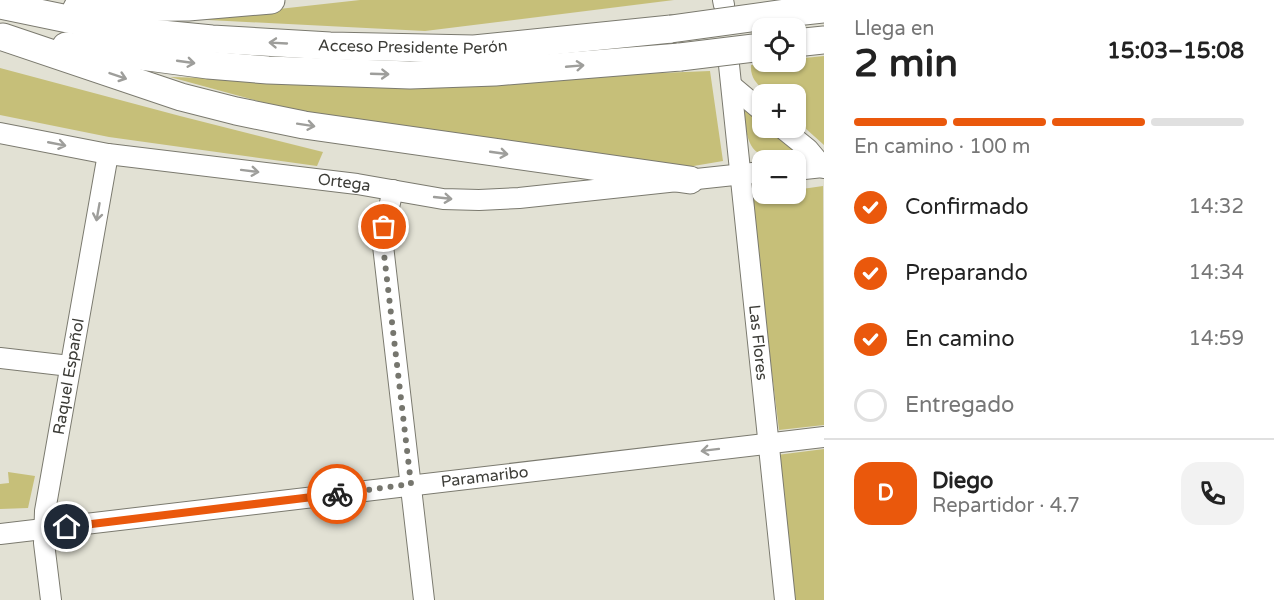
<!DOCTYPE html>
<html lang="es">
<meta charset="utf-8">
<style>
:root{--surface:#fff;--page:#f2f2f2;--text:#222;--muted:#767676;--line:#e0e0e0;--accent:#ea580c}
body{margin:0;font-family:"Varela Round",sans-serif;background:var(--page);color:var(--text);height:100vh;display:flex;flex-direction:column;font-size:22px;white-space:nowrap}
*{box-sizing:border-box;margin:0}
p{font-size:20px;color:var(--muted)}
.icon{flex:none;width:33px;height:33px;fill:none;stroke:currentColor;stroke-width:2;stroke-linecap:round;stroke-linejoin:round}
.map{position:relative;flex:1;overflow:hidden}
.side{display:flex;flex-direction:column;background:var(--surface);width:450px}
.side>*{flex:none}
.buttons{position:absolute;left:752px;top:18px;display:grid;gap:12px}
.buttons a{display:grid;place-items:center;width:54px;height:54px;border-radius:12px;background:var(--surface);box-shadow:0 2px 4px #0004;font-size:30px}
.pin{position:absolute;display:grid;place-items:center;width:51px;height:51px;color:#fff;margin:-26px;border:3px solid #fff;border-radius:50%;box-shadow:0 2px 6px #0007}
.courier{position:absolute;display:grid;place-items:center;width:60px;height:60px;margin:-30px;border:4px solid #ea580c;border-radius:50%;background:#fff;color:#222;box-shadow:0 2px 8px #0007}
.head em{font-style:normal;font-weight:700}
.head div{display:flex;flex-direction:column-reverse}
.head{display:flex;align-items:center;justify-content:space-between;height:102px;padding:0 30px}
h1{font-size:39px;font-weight:700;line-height:45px}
.bar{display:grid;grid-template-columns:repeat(4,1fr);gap:9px 6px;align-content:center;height:72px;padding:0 30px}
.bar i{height:8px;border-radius:4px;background:var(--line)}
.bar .on{background:var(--accent)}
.bar p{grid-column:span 4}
.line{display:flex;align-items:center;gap:15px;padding:0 30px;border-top:2px solid var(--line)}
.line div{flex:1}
.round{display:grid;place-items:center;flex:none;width:63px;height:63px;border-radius:18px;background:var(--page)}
ol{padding:0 30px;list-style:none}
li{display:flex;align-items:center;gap:18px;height:66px}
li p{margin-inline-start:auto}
li .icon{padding:6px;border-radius:50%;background:var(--accent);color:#fff;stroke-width:4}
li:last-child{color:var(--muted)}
li i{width:33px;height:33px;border:3px solid var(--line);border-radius:50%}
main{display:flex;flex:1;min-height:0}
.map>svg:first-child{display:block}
</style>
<main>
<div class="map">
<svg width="824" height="600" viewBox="0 0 824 600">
<rect width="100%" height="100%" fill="#e2e1d4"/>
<!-- green -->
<g fill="#c6bf79">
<polygon points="360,0 674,0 425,31 189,19"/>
<path d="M824,56V145L795,119V94H768C758,85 750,79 751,65L795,62V59Z"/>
<polygon points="0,68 180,116 323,152 317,166 109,137 0,115"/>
<polygon points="710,71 723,161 664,171 305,114 170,77 406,83"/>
<path d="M742,105L762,122V128H769L799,152C788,153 775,156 765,155C745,153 745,120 742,105Z"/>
<polygon points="823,186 824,425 779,430 750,196 795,194 795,190"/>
<polygon points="824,449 824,600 794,600 777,455"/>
<polygon points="8,472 35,476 28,508 0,509 0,484 9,483"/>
</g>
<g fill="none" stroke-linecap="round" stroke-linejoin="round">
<!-- minor casing -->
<g stroke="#7b7a6f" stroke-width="22">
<g id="minor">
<polyline points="723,0 724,5"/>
<path id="s1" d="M729,65L785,600"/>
<polyline points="732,86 762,111"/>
<polyline points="782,128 808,149 824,168"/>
<path id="s2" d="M0,133L108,154L357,184L443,199L479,200L519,198L762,172"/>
<polyline points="795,170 824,167"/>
<polyline points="393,190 382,237 424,600"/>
<polyline points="0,358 70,366"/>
<path id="s3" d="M0,534L824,437"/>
<path id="s4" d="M51,600L44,543L45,511L108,154"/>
</g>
</g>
<!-- highway casing -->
<g stroke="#7b7a6f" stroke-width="29">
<g id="highway">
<path id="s5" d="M0,5L92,24L151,33L212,39L330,46L474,49L671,29"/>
<polyline points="77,8 188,7 271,0"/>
<polyline points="786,13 824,9"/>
<polyline points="3,37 181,97 236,111 304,125 690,180"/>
<polyline points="795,43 824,40"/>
<polyline points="66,46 208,65 268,70 410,75 495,72 680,57"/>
</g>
</g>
<!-- minor -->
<use href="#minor" stroke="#fff" stroke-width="20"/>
<!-- highway -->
<use href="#highway" stroke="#fff" stroke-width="27"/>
<!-- highway-bridge casing -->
<g stroke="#7b7a6f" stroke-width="29" stroke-linecap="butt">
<g id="highway-bridge">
<polyline points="671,29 786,13"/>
<polyline points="680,57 762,47"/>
</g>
</g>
<!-- highway-bridge -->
<use href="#highway-bridge" stroke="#fff" stroke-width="27"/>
</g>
<!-- one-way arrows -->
<defs><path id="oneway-shaft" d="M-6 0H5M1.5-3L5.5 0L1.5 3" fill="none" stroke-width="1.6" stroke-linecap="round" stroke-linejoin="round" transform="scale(1.5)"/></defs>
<g stroke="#9e9e9b">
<use href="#oneway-shaft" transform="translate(278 43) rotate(-177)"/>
<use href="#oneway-shaft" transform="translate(186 62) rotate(8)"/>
<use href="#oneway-shaft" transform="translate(575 66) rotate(-5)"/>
<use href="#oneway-shaft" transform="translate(380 74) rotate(2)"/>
<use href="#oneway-shaft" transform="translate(118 76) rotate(19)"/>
<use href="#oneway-shaft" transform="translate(306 125) rotate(9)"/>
<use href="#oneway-shaft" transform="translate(57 144) rotate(11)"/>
<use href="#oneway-shaft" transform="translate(499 153) rotate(8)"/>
<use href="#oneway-shaft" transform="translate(250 171) rotate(7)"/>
<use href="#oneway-shaft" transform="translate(443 198) rotate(6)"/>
<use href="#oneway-shaft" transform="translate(98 212) rotate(100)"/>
<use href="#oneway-shaft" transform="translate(710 450) rotate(173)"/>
</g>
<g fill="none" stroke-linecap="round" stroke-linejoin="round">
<!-- done -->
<polyline stroke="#76766e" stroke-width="6" stroke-dasharray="0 10.8" points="337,494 411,484 382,237 384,227"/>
<!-- route -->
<polyline stroke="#ea580c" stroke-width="8" points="67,527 337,494"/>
</g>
<g text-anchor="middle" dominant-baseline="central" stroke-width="4.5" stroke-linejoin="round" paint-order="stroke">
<!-- street labels -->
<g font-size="16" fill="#3c3c37" stroke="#e2e1d4">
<text stroke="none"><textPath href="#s5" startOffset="416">Acceso Presidente Perón</textPath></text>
<text stroke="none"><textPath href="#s2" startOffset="348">Ortega</textPath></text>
<text stroke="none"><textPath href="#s1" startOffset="279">Las Flores</textPath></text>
<text stroke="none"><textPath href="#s4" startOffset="226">Raquel Español</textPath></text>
<text stroke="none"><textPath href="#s3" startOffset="488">Paramaribo</textPath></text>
</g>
</g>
</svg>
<div class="buttons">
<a><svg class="icon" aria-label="locate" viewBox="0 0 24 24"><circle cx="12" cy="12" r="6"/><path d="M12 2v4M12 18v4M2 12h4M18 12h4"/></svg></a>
<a>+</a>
<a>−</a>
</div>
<div class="pin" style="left:384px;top:227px;background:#ea580c"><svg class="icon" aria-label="bag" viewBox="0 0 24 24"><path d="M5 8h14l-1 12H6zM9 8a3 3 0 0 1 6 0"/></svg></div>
<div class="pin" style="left:67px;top:527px;background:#1f2937"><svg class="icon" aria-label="home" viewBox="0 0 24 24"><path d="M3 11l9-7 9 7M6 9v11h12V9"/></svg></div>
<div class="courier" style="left:337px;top:494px"><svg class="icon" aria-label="bike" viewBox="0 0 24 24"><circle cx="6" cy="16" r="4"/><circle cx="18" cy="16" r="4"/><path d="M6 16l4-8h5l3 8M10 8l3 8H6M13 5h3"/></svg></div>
</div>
<section class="side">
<div class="head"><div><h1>2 min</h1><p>Llega en</p></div><em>15:03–15:08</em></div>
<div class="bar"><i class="on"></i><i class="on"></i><i class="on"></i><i></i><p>En camino · 100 m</p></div>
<ol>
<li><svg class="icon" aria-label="check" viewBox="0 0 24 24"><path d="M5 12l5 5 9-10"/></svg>Confirmado<p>14:32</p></li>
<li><svg class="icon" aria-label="check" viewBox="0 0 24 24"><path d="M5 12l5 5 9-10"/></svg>Preparando<p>14:34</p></li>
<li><svg class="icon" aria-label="check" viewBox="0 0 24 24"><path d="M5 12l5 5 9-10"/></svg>En camino<p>14:59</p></li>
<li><i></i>Entregado</li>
</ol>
<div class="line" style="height:108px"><b class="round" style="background:var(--accent);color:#fff">D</b><div><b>Diego</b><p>Repartidor · 4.7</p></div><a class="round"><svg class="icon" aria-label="phone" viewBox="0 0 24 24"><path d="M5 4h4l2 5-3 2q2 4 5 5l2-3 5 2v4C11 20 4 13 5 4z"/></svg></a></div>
</section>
</main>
